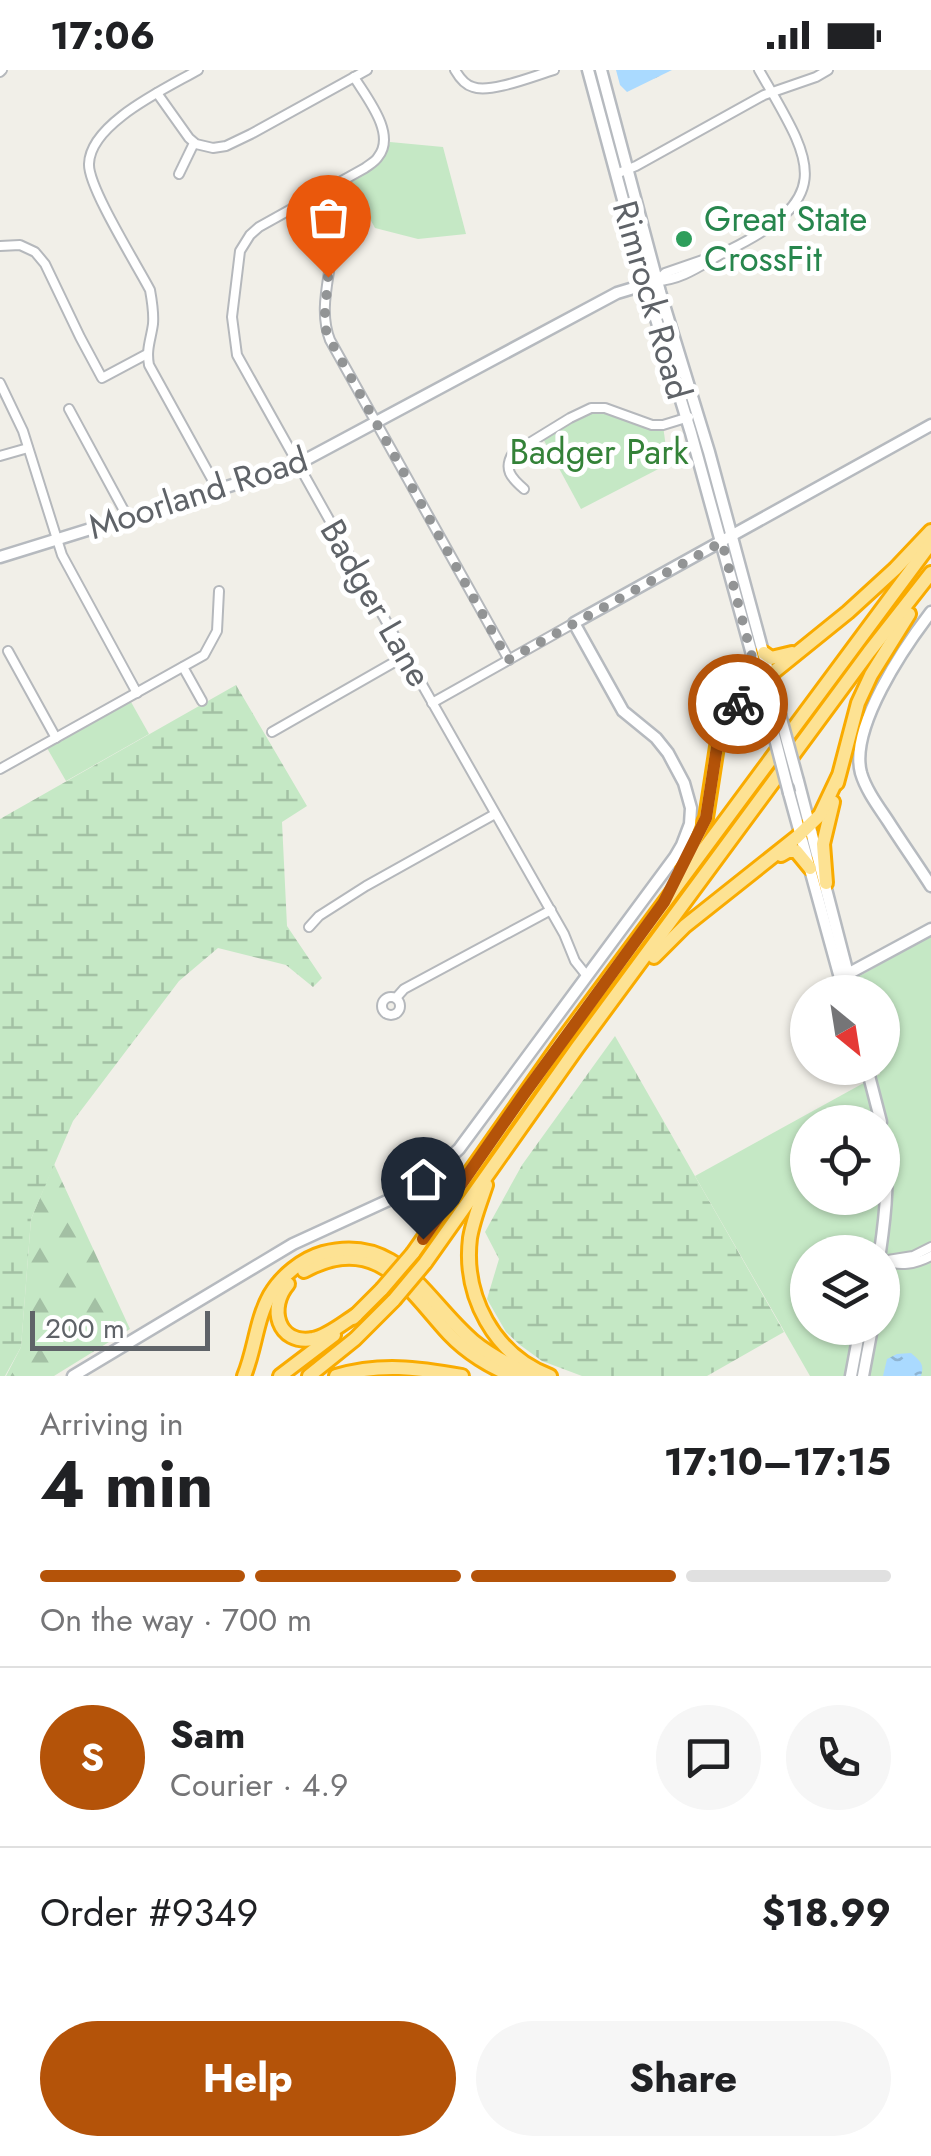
<!DOCTYPE html>
<meta charset="utf-8">
<style>
:root{--surface:#fff;--page:#f6f6f6;--text:#202124;--muted:#757577;--line:#e0e0e0;--accent:#b45309}
body{margin:0;font-family:Jost,sans-serif;background:var(--page);color:var(--text);height:100vh;display:flex;flex-direction:column;font-size:38px;white-space:nowrap}
*{box-sizing:border-box;margin:0}
p{font-size:32px;color:var(--muted)}
.icon{flex:none;width:55px;height:55px;fill:none;stroke:currentColor;stroke-width:2;stroke-linecap:round;stroke-linejoin:round}
.map{position:relative;height:1306px;overflow:hidden}
.side{display:flex;flex-direction:column;background:var(--surface);flex:1}
.side>*{flex:none}
.needle{width:65px;rotate:150deg}
.controls{position:absolute;left:790px;top:905px;display:grid;gap:20px}
.controls a{display:grid;place-items:center;width:110px;height:110px;border-radius:50%;background:var(--surface);box-shadow:0 2px 8px #0004;font-size:50px}
.scale{position:absolute;left:30px;bottom:25px;width:180px;box-sizing:border-box;padding-left:10px;border:5px solid #5f6368;border-top:0;font-size:28px;line-height:35px;white-space:nowrap;color:#5f6368;-webkit-text-stroke:8px #fff;paint-order:stroke}
.pin{position:absolute;display:grid;place-items:center;width:85px;height:85px;color:#fff;margin:-102px -42px;border-radius:50% 50% 50% 0;rotate:-45deg;box-shadow:0 0 10px #0007}
.pin .icon{rotate:45deg}
.courier{position:absolute;display:grid;place-items:center;width:100px;height:100px;margin:-50px;border:8px solid #b45309;border-radius:50%;background:#fff;color:#222;box-shadow:0 2px 12px #0007}
.head em{font-style:normal;font-weight:700}
.head div{display:flex;flex-direction:column-reverse}
.head{display:flex;align-items:center;justify-content:space-between;height:170px;padding:0 40px}
h1{font-size:65px;font-weight:700;line-height:75px}
.bar{display:grid;grid-template-columns:repeat(4,1fr);gap:15px 10px;align-content:center;height:120px;padding:0 40px}
.bar i{height:12px;border-radius:8px;background:var(--line)}
.bar .selected{background:var(--accent)}
.bar p{grid-column:span 4}
.line{display:flex;align-items:center;gap:25px;padding:0 40px;border-top:2px solid var(--line)}
.line div{flex:1}
.round{display:grid;place-items:center;flex:none;width:105px;height:105px;border-radius:52px;background:var(--page)}
.cta{display:flex;gap:20px;margin-top:auto;padding:20px 40px}
.cta a{flex:1;height:115px;border-radius:60px;background:var(--accent);color:#fff;font-size:40px;font-weight:700;line-height:115px;text-align:center}
.cta a+a{background:var(--page);color:var(--text)}
.status{display:flex;justify-content:space-between;align-items:center;height:70px;padding:0 50px;background:var(--surface);direction:ltr}
.status svg{height:28px;fill:currentColor}
.map>svg:first-child{display:block}
</style>
<div class="status"><b>17:06</b><svg viewBox="0 0 49 12"><path d="M0 12V9h3v3zM5 12V6h3v6zM10 12V3h3v9zM15 12V0h3v12zM26 1h20v11H26zM47 4h2v5h-2z"/></svg></div>
<div class="map">
<svg width="931" height="1306" viewBox="0 0 931 1306">
<defs>
<pattern id="forest-firs" width="22" height="20" patternUnits="userSpaceOnUse" patternTransform="scale(2.5)"><rect width="22" height="20" fill="#c5e8c5"/><path d="M5 1l3.5 6h-7zM16 11l3.5 6h-7z" fill="#a3c0a4"/></pattern>
<pattern id="wetland-marsh" width="20" height="14" patternUnits="userSpaceOnUse" patternTransform="scale(2.5)"><rect width="20" height="14" fill="#c5e8c5"/><path d="M1 5h8M5 5V1M11 12h8M15 12V8" fill="none" stroke="#a3c0a4"/></pattern>
<pattern id="water-ripples" width="26" height="14" patternUnits="userSpaceOnUse" patternTransform="scale(2.5)"><rect width="26" height="14" fill="#aadaff"/><path d="M2 4q2-2 4 0t4 0M15 11q2-2 4 0t4 0" fill="none" stroke="#8eb4d2"/></pattern>
</defs>
<rect width="100%" height="100%" fill="#f1efe8"/>
<!-- forest -->
<polygon fill="url(#forest-firs)" points="54,1094 130,1259 54,1306 6,1306 21,1277 31,1149"/>
<!-- wetland -->
<g fill="url(#wetland-marsh)">
<polygon points="236,615 307,736 282,752 287,856 322,908 313,917 286,895 218,878 179,911 73,1051 31,1149 21,1277 5,1306 0,1306 0,749"/>
<polygon points="615,966 784,1262 707,1306 582,1306 542,1291 520,1275 506,1262 487,1229 499,1189 485,1162 522,1095"/>
</g>
<!-- park -->
<g fill="#c5e8c5" fill-rule="evenodd">
<path d="M390,72L443,77L466,164L418,169L375,158L349,111C368,100 384,94 390,72Z"/>
<polygon points="591,338 663,355 668,394 581,439 541,365"/>
<polygon points="131,632 149,664 66,711 47,678"/>
<path d="M931,865V1306H810L695,1106L880,1004L879,998H882V922H859L858,907ZM808,1052H882V1128H808ZM808,1182H882V1258H808Z"/>
</g>
<!-- water -->
<g fill="url(#water-ripples)">
<polygon points="616,0 672,0 627,22 620,15"/>
<path d="M911,1283C920,1291 925,1294 921,1306H883L887,1289L897,1284Z"/>
</g>
<g fill="none" stroke-linecap="round" stroke-linejoin="round">
<!-- street casing -->
<g stroke="#b5b8bc" stroke-width="12">
<g id="street">
<path d="M198,0C167,18 90,53 89,94C88,117 137,195 150,220C152,231 154,242 153,254C151,269 146,279 149,295L218,420"/>
<path d="M455,0C459,7 465,15 473,17C490,24 536,5 554,0"/>
<polyline points="0,2 2,0"/>
<path d="M354,7C366,27 397,64 378,87C375,92 370,94 365,98L259,157L250,165L240,181L232,247L237,285L382,544L564,864L575,891L587,906"/>
<polyline points="157,23 189,68 196,74 213,78 226,76 251,64 367,0"/>
<polyline points="179,104 194,73"/>
<polyline points="616,104 636,96 764,25 816,7 828,0"/>
<path d="M319,123C324,132 330,142 331,152C338,192 315,231 330,270L509,590"/>
<polyline points="0,176 20,175 35,182 45,194 80,267 102,308 147,284"/>
<path d="M657,211C684,210 705,192 727,181C840,126 811,91 759,0"/>
<polyline points="657,211 665,203 717,185"/>
<polyline points="0,313 23,361 62,485 137,623"/>
<polyline points="69,339 128,448"/>
<polyline points="0,386 28,378"/>
<path d="M524,419C511,408 503,399 513,383L570,348L591,338H605L652,355H663L689,347"/>
<polyline points="8,581 56,668"/>
<polyline points="183,597 202,631"/>
<polyline points="432,633 574,553"/>
<polyline points="272,662 405,586"/>
<polyline points="0,699 204,585 217,561 219,521"/>
<polyline points="309,857 319,846 366,816 495,744"/>
<circle cx="391" cy="936" r="9"/>
<polyline points="396,928 404,919 551,840"/>
<polyline points="888,1190 913,1186 931,1177"/>
<path d="M882,1191C901,1196 914,1195 931,1186"/>
</g>
</g>
<!-- secondary casing -->
<g stroke="#b6babf" stroke-width="15">
<g id="secondary">
<polyline points="588,0 649,226 691,363 772,657"/>
<polyline points="601,0 660,222 709,382 780,645"/>
<polyline points="0,487 294,396 617,223 657,211"/>
<path d="M931,542C904,577 849,658 861,703C866,720 878,736 888,751C902,773 917,794 931,816"/>
<polyline points="798,711 848,904 847,922"/>
<polyline points="789,723 840,908 847,922"/>
<polyline points="844,906 931,859"/>
<polyline points="867,998 881,1052"/>
<path d="M880,1182C886,1141 890,1102 882,1061"/>
<polyline points="73,1306 293,1174 402,1124 434,1102 459,1079 675,787 682,775 690,754 691,738 684,713 668,683 656,668 623,641 574,553 931,355"/>
<polyline points="851,1306 860,1258"/>
<polyline points="863,1306 872,1258"/>
</g>
</g>
<!-- highway casing -->
<g stroke="#f9ab00" stroke-width="18">
<g id="highway">
<polyline points="764,583 771,588 792,583"/>
<polyline points="837,713 858,633 871,605 909,544"/>
<polyline points="781,785 788,781 796,781 810,798"/>
<polyline points="683,796 706,748 718,670 729,646 749,622 848,542 895,499 931,461"/>
<polyline points="826,813 823,774 833,732"/>
<polyline points="654,887 685,856 797,767 820,745 838,707"/>
<path d="M486,1115C480,1133 473,1150 470,1168C463,1226 494,1285 550,1306"/>
<polyline points="413,1183 564,968 931,473"/>
<polyline points="425,1193 577,978 869,582 931,503"/>
<path d="M304,1201C376,1161 407,1218 449,1264C466,1282 491,1298 514,1306"/>
<path d="M288,1214C268,1237 277,1275 313,1269C328,1266 343,1253 356,1245"/>
<polyline points="353,1248 382,1219"/>
<path d="M244,1306C255,1280 256,1250 270,1225C281,1206 302,1189 323,1183C399,1163 425,1230 473,1271C491,1286 511,1296 533,1306"/>
<polyline points="280,1306 334,1265"/>
<polyline points="309,1306 355,1269 394,1230"/>
<path d="M336,1306C380,1293 418,1298 462,1306"/>
</g>
</g>
<!-- street -->
<use href="#street" stroke="#fff" stroke-width="8"/>
<!-- secondary -->
<use href="#secondary" stroke="#fff" stroke-width="10"/>
<!-- highway -->
<use href="#highway" stroke="#fde293" stroke-width="12"/>
<!-- secondary-bridge casing -->
<g stroke="#b6babf" stroke-width="15" stroke-linecap="butt">
<g id="secondary-bridge">
<polyline points="780,645 798,711"/>
<polyline points="772,657 789,723"/>
</g>
</g>
<!-- highway-bridge casing -->
<g stroke="#f9ab00" stroke-width="18" stroke-linecap="butt">
<g id="highway-bridge">
<polyline points="382,1219 413,1183"/>
<polyline points="394,1230 425,1193"/>
</g>
</g>
<!-- secondary-bridge -->
<use href="#secondary-bridge" stroke="#fff" stroke-width="10"/>
<!-- highway-bridge -->
<use href="#highway-bridge" stroke="#fde293" stroke-width="12"/>
</g>
<g fill="none" stroke-linecap="round" stroke-linejoin="round">
<!-- done -->
<polyline stroke="#929495" stroke-width="10" stroke-dasharray="0 18" points="328,207 324,255 330,270 508,590 722,472 759,614 738,634"/>
<!-- route -->
<polyline stroke="#b45309" stroke-width="12" points="423,1169 524,1024 664,832 706,748 718,670 729,646 738,634"/>
</g>
<!-- markers -->
<circle fill="#2e9e5b" stroke="#fff" stroke-width="4" cx="684" cy="169" r="10"/>
<g text-anchor="middle" dominant-baseline="central" stroke-width="10" stroke-linejoin="round" paint-order="stroke">
<!-- leisure labels -->
<g font-size="35" fill="#27864d" stroke="#fff" text-anchor="start">
<text x="704" y="149">Great State<tspan x="704" dy="40">CrossFit</tspan></text>
</g>
<!-- street labels -->
<g font-size="35" fill="#5f6368" stroke="#fff">
<text transform="translate(652 230) rotate(74)">Rimrock Road</text>
<text transform="translate(198 423) rotate(-18)">Moorland Road</text>
<text transform="translate(376 533) rotate(60)">Badger Lane</text>
</g>
<!-- park labels -->
<g font-size="35" fill="#348238" stroke="#fff">
<text x="599" y="382">Badger Park</text>
</g>
</g>
</svg>
<div class="controls">
<a><svg class="needle" viewBox="-14 -14 28 28"><path d="M0-13l5 13h-10z" fill="#e53935"/><path d="M0 13l5-13h-10z" fill="#757577"/></svg></a>
<a><svg class="icon" aria-label="locate" viewBox="0 0 24 24"><circle cx="12" cy="12" r="6"/><path d="M12 2v4M12 18v4M2 12h4M18 12h4"/></svg></a>
<a><svg class="icon" aria-label="layers" viewBox="0 0 24 24"><path d="M12 4l9 5-9 5-9-5zM3 14l9 5 9-5"/></svg></a>
</div>
<div class="scale">200 m</div>
<div class="pin" style="left:328px;top:207px;background:#ea580c"><svg class="icon" aria-label="bag" viewBox="0 0 24 24"><path d="M5 8h14l-1 12H6zM9 8a3 3 0 0 1 6 0"/></svg></div>
<div class="pin" style="left:423px;top:1169px;background:#1f2937"><svg class="icon" aria-label="home" viewBox="0 0 24 24"><path d="M3 11l9-7 9 7M6 9v11h12V9"/></svg></div>
<div class="courier" style="left:738px;top:634px"><svg class="icon" aria-label="bike" viewBox="0 0 24 24"><circle cx="6" cy="16" r="4"/><circle cx="18" cy="16" r="4"/><path d="M6 16l4-8h5l3 8M10 8l3 8H6M13 5h3"/></svg></div>
</div>
<section class="side">
<div class="head"><div><h1>4 min</h1><p>Arriving in</p></div><em>17:10–17:15</em></div>
<div class="bar"><i class="selected"></i><i class="selected"></i><i class="selected"></i><i></i><p>On the way · 700 m</p></div>
<div class="line" style="height:180px"><b class="round" style="background:var(--accent);color:#fff">S</b><div><b>Sam</b><p>Courier · 4.9</p></div><a class="round"><svg class="icon" aria-label="chat" viewBox="0 0 24 24"><path d="M4 5h16v11H9l-5 4z"/></svg></a><a class="round"><svg class="icon" aria-label="phone" viewBox="0 0 24 24"><path d="M5 4h4l2 5-3 2q2 4 5 5l2-3 5 2v4C11 20 4 13 5 4z"/></svg></a></div>
<div class="line" style="height:130px"><div>Order #9349</div><b>$18.99</b></div>
<div class="cta"><a>Help</a><a>Share</a></div>
</section>
